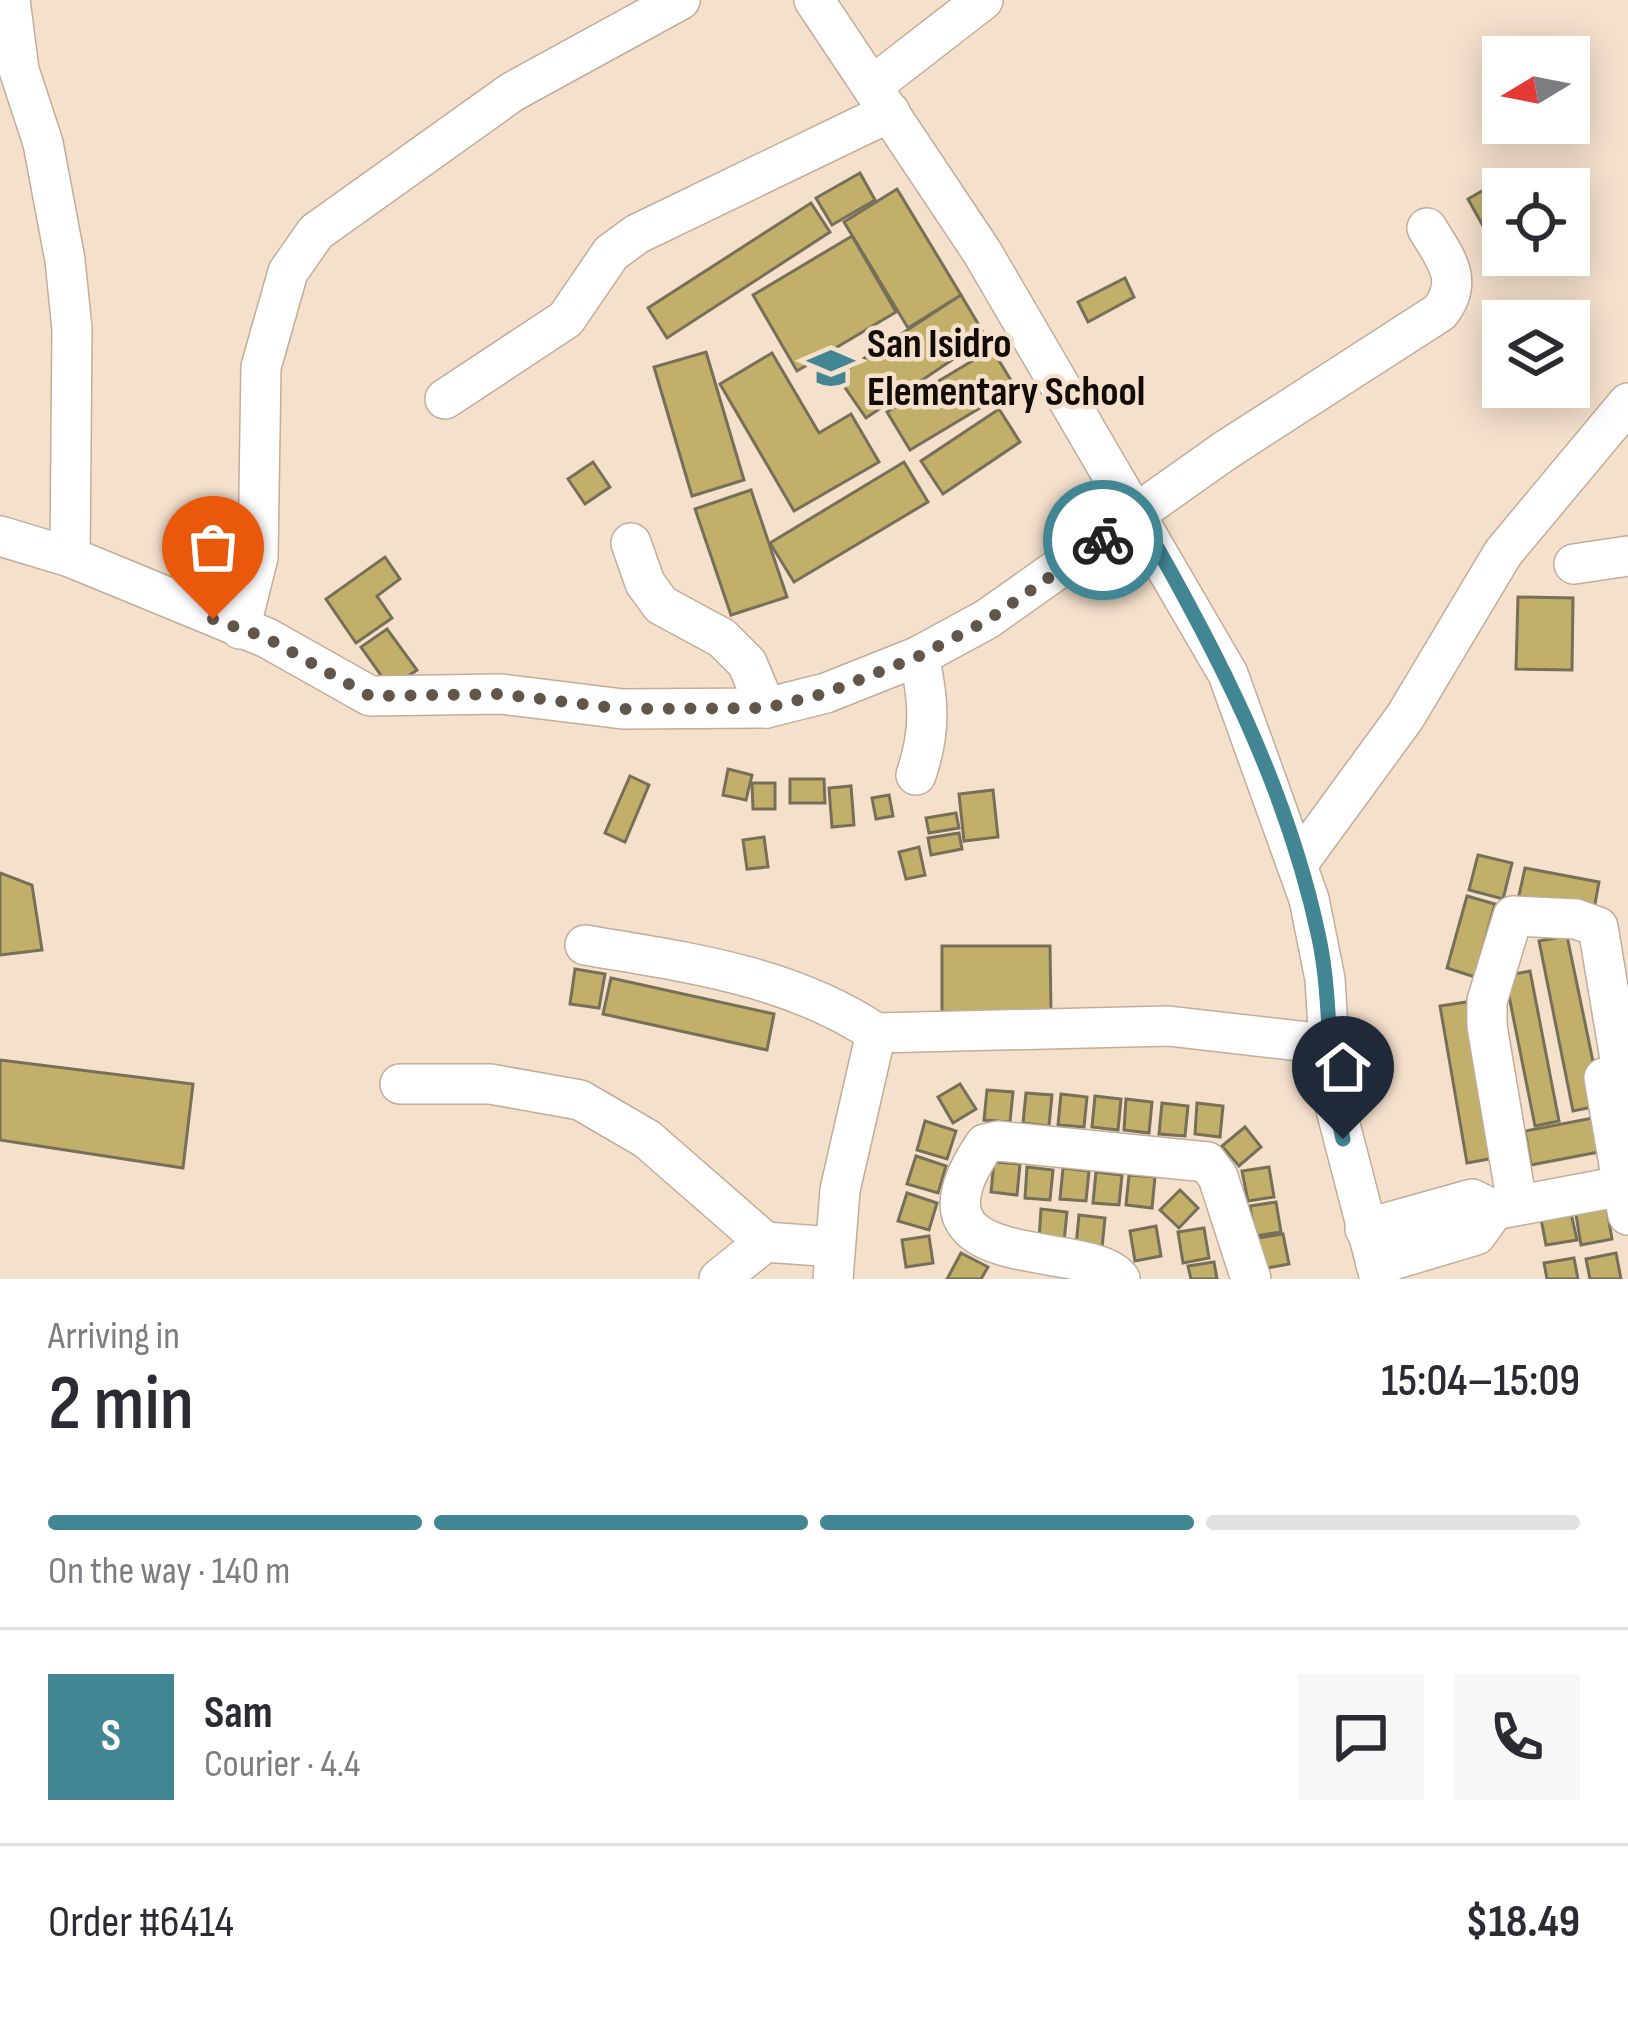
<!DOCTYPE html>
<meta charset="utf-8">
<style>
:root{--surface:#fff;--page:#f7f7f7;--text:#2b2b33;--muted:#7c7c81;--line:#e1e1e2;--accent:#428694}
body{margin:0;font-family:"Sofia Sans Condensed",sans-serif;background:var(--page);color:var(--text);height:100vh;display:flex;flex-direction:column;font-size:45px;white-space:nowrap}
*{box-sizing:border-box;margin:0}
p{font-size:39px;color:var(--muted)}
.icon{flex:none;width:66px;height:66px;fill:none;stroke:currentColor;stroke-width:2;stroke-linecap:round;stroke-linejoin:round}
.map{position:relative;height:1279px;overflow:hidden}
.panel{display:flex;flex-direction:column;background:var(--surface);flex:1}
.panel>*{flex:none}
.needle{width:78px;rotate:260deg}
.tools{position:absolute;left:1482px;top:36px;display:grid;gap:24px}
.tools a{display:grid;place-items:center;width:108px;height:108px;border-radius:0px;background:var(--surface);box-shadow:0 6px 30px #0003;font-size:60px}
.pin{position:absolute;display:grid;place-items:center;width:102px;height:102px;color:#fff;margin:-123px -51px;border-radius:50% 50% 50% 0;rotate:-45deg;box-shadow:0 0 12px #0007}
.pin .icon{rotate:45deg}
.courier{position:absolute;display:grid;place-items:center;width:120px;height:120px;margin:-60px;border:9px solid #428694;border-radius:50%;background:#fff;color:#222;box-shadow:0 3px 15px #0007}
.overview em{font-style:normal;font-weight:600}
.overview div{display:flex;flex-direction:column-reverse}
.overview{display:flex;align-items:center;justify-content:space-between;height:204px;padding:0 48px}
h1{font-size:78px;font-weight:600;line-height:90px}
.bar{display:grid;grid-template-columns:repeat(4,1fr);gap:18px 12px;align-content:center;height:144px;padding:0 48px}
.bar i{height:15px;border-radius:9px;background:var(--line)}
.bar .current{background:var(--accent)}
.bar p{grid-column:span 4}
.line{display:flex;align-items:center;gap:30px;padding:0 48px;border-top:3px solid var(--line)}
.line div{flex:1}
.round{display:grid;place-items:center;flex:none;width:126px;height:126px;border-radius:0px;background:var(--page)}
.map>svg:first-child{display:block}
</style>
<div class="map">
<svg width="1628" height="1279" viewBox="0 0 1628 1279">
<rect width="100%" height="100%" fill="#f5e0cc"/>
<!-- building -->
<g fill="#c1af6a" stroke="#767058" stroke-width="3">
<polygon points="860,173 875,200 832,225 816,198"/>
<polygon points="1503,179 1509,189 1503,189 1503,215 1483,226 1468,199"/>
<polygon points="897,189 961,295 908,328 844,222"/>
<polygon points="811,203 830,232 667,338 648,308"/>
<polygon points="852,236 896,312 797,371 753,295"/>
<polygon points="1125,278 1134,297 1088,322 1078,302"/>
<polygon points="961,295 986,337 866,418 837,376"/>
<polygon points="992,349 1015,387 910,450 887,412"/>
<polygon points="706,352 744,480 692,496 654,367"/>
<polygon points="772,353 819,433 851,414 879,462 794,511 720,384"/>
<polygon points="999,409 1020,442 943,494 921,461"/>
<polygon points="593,462 610,487 585,504 568,479"/>
<polygon points="904,462 928,502 794,582 770,543"/>
<polygon points="751,490 787,597 731,615 695,509"/>
<polygon points="385,557 400,579 377,596 392,618 356,643 326,599"/>
<polygon points="1518,597 1573,598 1572,670 1516,669"/>
<polygon points="387,629 417,670 390,688 361,647"/>
<polygon points="728,769 752,775 746,800 723,795"/>
<polygon points="630,776 649,785 625,842 605,833"/>
<polygon points="790,779 824,779 825,803 790,803"/>
<polygon points="752,783 775,783 775,809 753,809"/>
<polygon points="851,786 854,825 832,827 829,788"/>
<polygon points="993,790 998,837 964,841 959,794"/>
<polygon points="889,795 893,816 876,819 872,798"/>
<polygon points="956,813 959,828 929,833 926,818"/>
<polygon points="959,833 962,849 931,855 928,838"/>
<polygon points="764,837 768,867 747,869 743,840"/>
<polygon points="919,847 925,875 906,879 899,852"/>
<polygon points="1478,855 1512,863 1503,899 1469,890"/>
<polygon points="1525,868 1599,882 1593,915 1518,900"/>
<polygon points="0,873 32,885 42,950 0,955"/>
<polygon points="1467,896 1495,904 1475,977 1447,968"/>
<polygon points="1567,936 1602,1105 1573,1111 1539,941"/>
<polygon points="942,946 1050,946 1051,1012 942,1012"/>
<polygon points="575,969 605,974 599,1008 570,1004"/>
<polygon points="1530,971 1559,1121 1535,1126 1505,976"/>
<polygon points="611,978 774,1014 767,1050 603,1014"/>
<polygon points="1473,1001 1500,1157 1467,1163 1440,1006"/>
<polygon points="0,1060 193,1084 183,1168 0,1140"/>
<polygon points="960,1084 976,1109 953,1123 938,1097"/>
<polygon points="987,1090 1013,1092 1010,1122 984,1120"/>
<polygon points="1026,1093 1052,1095 1049,1126 1023,1123"/>
<polygon points="1061,1094 1087,1097 1084,1127 1058,1125"/>
<polygon points="1095,1096 1121,1099 1118,1130 1092,1127"/>
<polygon points="1126,1099 1152,1102 1149,1133 1124,1130"/>
<polygon points="1162,1103 1188,1106 1185,1136 1159,1134"/>
<polygon points="1197,1103 1223,1106 1220,1137 1195,1134"/>
<polygon points="1598,1117 1604,1151 1531,1165 1525,1131"/>
<polygon points="925,1121 956,1131 947,1159 917,1150"/>
<polygon points="1245,1127 1261,1147 1239,1166 1222,1146"/>
<polygon points="916,1156 946,1166 938,1193 907,1184"/>
<polygon points="994,1162 1020,1164 1017,1195 991,1192"/>
<polygon points="1027,1167 1053,1170 1050,1200 1025,1198"/>
<polygon points="1269,1167 1274,1197 1248,1201 1242,1171"/>
<polygon points="1063,1168 1089,1171 1086,1201 1060,1199"/>
<polygon points="1096,1172 1122,1175 1119,1205 1093,1203"/>
<polygon points="1129,1175 1155,1177 1152,1208 1126,1205"/>
<polygon points="1180,1190 1198,1208 1179,1228 1160,1210"/>
<polygon points="907,1193 937,1203 929,1230 898,1221"/>
<polygon points="1605,1198 1612,1239 1581,1245 1574,1203"/>
<polygon points="1276,1202 1281,1232 1255,1236 1250,1206"/>
<polygon points="1041,1209 1067,1212 1064,1242 1039,1240"/>
<polygon points="1571,1213 1577,1240 1546,1245 1541,1219"/>
<polygon points="1079,1215 1105,1218 1102,1248 1076,1246"/>
<polygon points="1156,1226 1161,1256 1135,1261 1130,1231"/>
<polygon points="1204,1228 1209,1258 1183,1263 1178,1232"/>
<polygon points="1283,1234 1289,1264 1262,1269 1258,1238"/>
<polygon points="929,1236 933,1263 906,1267 902,1240"/>
<polygon points="961,1253 988,1267 981,1279 947,1279"/>
<polygon points="1616,1253 1621,1279 1590,1279 1586,1259"/>
<polygon points="1574,1258 1578,1279 1547,1279 1544,1263"/>
<polygon points="1214,1262 1217,1279 1191,1279 1188,1266"/>
</g>
<g fill="none" stroke-linecap="round" stroke-linejoin="round">
<!-- minor casing -->
<g stroke="#c1ad9a" stroke-width="42">
<g id="minor">
<polyline points="10,0 19,70 43,143 65,260 72,329 70,557"/>
<polyline points="814,0 982,252 1228,674 1309,899 1325,979 1332,1094 1380,1279"/>
<polyline points="872,86 983,0"/>
<polyline points="445,399 566,319 611,253 637,234 890,112"/>
<path d="M0,536L70,557L267,638L370,696L501,694L623,709L766,708L826,693L919,656L987,619L1226,450L1440,312C1465,280 1445,258 1427,228"/>
<polyline points="631,543 645,583 661,605 722,638 747,663 766,708"/>
<polyline points="1574,564 1628,556"/>
<polyline points="240,629 258,557 261,367 288,272 316,232 512,92 680,0"/>
<path d="M916,775C931,731 929,701 919,656"/>
<polyline points="1299,862 1405,717 1503,553 1628,403"/>
<path d="M585,945C686,962 789,975 876,1033L1168,1026L1326,1044"/>
<polyline points="1604,1078 1620,1170"/>
<polyline points="400,1084 490,1084 580,1100 647,1139 765,1242 834,1247"/>
<polyline points="1517,1204 1487,1026 1487,1001 1513,916 1576,919 1598,927 1628,1107"/>
<polyline points="1365,1229 1472,1199 1494,1210"/>
<polyline points="1376,1265 1476,1235 1494,1210 1622,1186 1628,1215"/>
<polyline points="719,1279 765,1242"/>
<polyline points="833,1279 840,1190 876,1033"/>
<path d="M1120,1279C1089,1237 892,1279 985,1144L998,1141L1207,1162L1218,1177L1251,1279"/>
</g>
</g>
<!-- minor -->
<use href="#minor" stroke="#fff" stroke-width="39"/>
</g>
<g fill="none" stroke-linecap="round" stroke-linejoin="round">
<!-- done -->
<polyline stroke="#62564b" stroke-width="12" stroke-dasharray="0 21.6" points="213,619 267,638 370,696 501,694 623,709 766,708 826,693 919,656 988,620 1103,540"/>
<!-- route -->
<path stroke="#428694" stroke-width="15" d="M1103,540L1139,516C1216,649 1287,786 1319,938C1333,1005 1325,1068 1343,1139"/>
</g>
<!-- icons -->
<defs>
<g id="school-bare" transform="scale(3.6)"><path d="M0-5L7-2L0 1L-7-2ZM-4 1L0 2.5L4 1V4Q0 6-4 4Z" fill="#428694" stroke="#f5e0cc" stroke-width="2.5" paint-order="stroke"/></g>
</defs>
<g fill-rule="evenodd">
<use href="#school-bare" x="831" y="368"/>
</g>
<g text-anchor="middle" dominant-baseline="central" stroke-width="9" stroke-linejoin="round" paint-order="stroke">
<!-- poi labels -->
<g font-size="42" font-weight="bold" fill="#130c06" stroke="#f5e0cc" text-anchor="start">
<text x="867" y="344">San Isidro<tspan x="867" dy="48">Elementary School</tspan></text>
</g>
</g>
</svg>
<div class="tools">
<a><svg class="needle" viewBox="-14 -14 28 28"><path d="M0-13l5 13h-10z" fill="#e53935"/><path d="M0 13l5-13h-10z" fill="#7c7c81"/></svg></a>
<a><svg class="icon" aria-label="locate" viewBox="0 0 24 24"><circle cx="12" cy="12" r="6"/><path d="M12 2v4M12 18v4M2 12h4M18 12h4"/></svg></a>
<a><svg class="icon" aria-label="layers" viewBox="0 0 24 24"><path d="M12 4l9 5-9 5-9-5zM3 14l9 5 9-5"/></svg></a>
</div>
<div class="pin" style="left:213px;top:619px;background:#ea580c"><svg class="icon" aria-label="bag" viewBox="0 0 24 24"><path d="M5 8h14l-1 12H6zM9 8a3 3 0 0 1 6 0"/></svg></div>
<div class="pin" style="left:1343px;top:1139px;background:#1f2937"><svg class="icon" aria-label="home" viewBox="0 0 24 24"><path d="M3 11l9-7 9 7M6 9v11h12V9"/></svg></div>
<div class="courier" style="left:1103px;top:540px"><svg class="icon" aria-label="bike" viewBox="0 0 24 24"><circle cx="6" cy="16" r="4"/><circle cx="18" cy="16" r="4"/><path d="M6 16l4-8h5l3 8M10 8l3 8H6M13 5h3"/></svg></div>
</div>
<section class="panel">
<div class="overview"><div><h1>2 min</h1><p>Arriving in</p></div><em>15:04–15:09</em></div>
<div class="bar"><i class="current"></i><i class="current"></i><i class="current"></i><i></i><p>On the way · 140 m</p></div>
<div class="line" style="height:216px"><b class="round" style="background:var(--accent);color:#fff">S</b><div><b>Sam</b><p>Courier · 4.4</p></div><a class="round"><svg class="icon" aria-label="chat" viewBox="0 0 24 24"><path d="M4 5h16v11H9l-5 4z"/></svg></a><a class="round"><svg class="icon" aria-label="phone" viewBox="0 0 24 24"><path d="M5 4h4l2 5-3 2q2 4 5 5l2-3 5 2v4C11 20 4 13 5 4z"/></svg></a></div>
<div class="line" style="height:156px"><div>Order #6414</div><b>$18.49</b></div>
</section>
